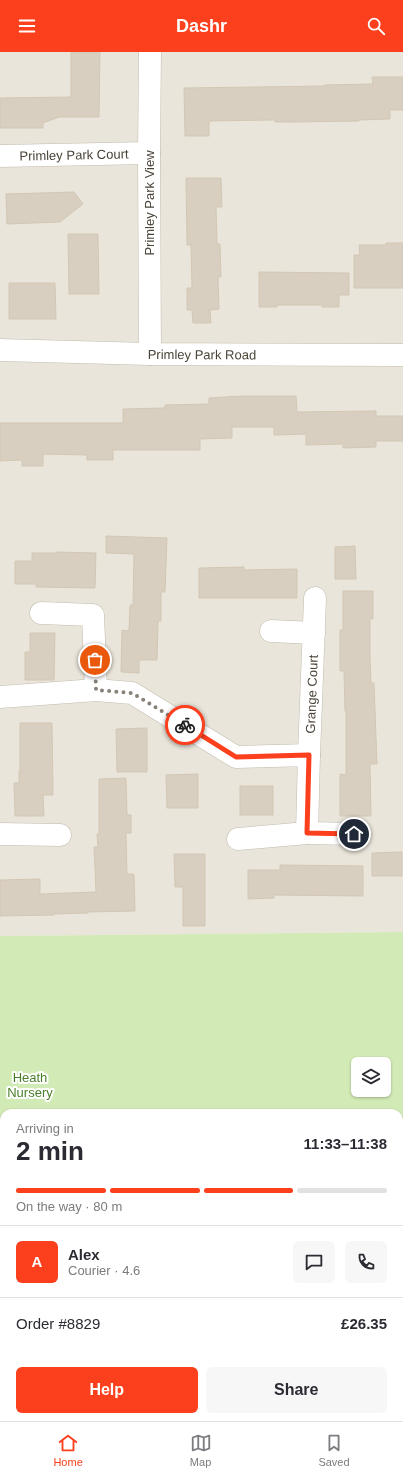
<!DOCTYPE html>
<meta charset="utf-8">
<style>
:root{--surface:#fff;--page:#f7f7f7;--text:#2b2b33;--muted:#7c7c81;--line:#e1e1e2;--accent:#fc3f1d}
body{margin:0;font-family:Arial,sans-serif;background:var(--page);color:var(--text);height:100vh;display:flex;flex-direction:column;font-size:15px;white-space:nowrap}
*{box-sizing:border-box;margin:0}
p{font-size:13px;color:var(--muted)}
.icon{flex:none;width:22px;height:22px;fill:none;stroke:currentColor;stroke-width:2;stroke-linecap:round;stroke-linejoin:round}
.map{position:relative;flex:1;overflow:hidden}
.panel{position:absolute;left:0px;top:1057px;width:403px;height:312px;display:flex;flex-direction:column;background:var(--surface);border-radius:12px 12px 0 0;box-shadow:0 1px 3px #0004}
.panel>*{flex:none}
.tools{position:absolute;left:351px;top:1005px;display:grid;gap:8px}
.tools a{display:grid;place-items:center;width:40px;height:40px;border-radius:6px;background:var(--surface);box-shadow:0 1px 3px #0004;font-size:20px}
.pin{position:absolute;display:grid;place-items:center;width:34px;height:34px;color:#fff;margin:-17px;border:2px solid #fff;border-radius:50%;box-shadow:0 1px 4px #0007}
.courier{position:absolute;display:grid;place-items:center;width:40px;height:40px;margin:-20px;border:3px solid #fc3f1d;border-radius:50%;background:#fff;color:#222;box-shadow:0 1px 5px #0007}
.headline em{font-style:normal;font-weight:800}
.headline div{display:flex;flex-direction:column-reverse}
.headline{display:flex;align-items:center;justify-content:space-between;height:68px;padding:0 16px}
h1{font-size:26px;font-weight:800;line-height:30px}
.bar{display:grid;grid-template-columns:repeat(4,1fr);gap:6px 4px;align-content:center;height:48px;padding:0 16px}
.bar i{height:5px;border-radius:3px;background:var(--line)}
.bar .selected{background:var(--accent)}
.bar p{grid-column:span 4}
.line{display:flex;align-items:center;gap:10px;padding:0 16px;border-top:1px solid var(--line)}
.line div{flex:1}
.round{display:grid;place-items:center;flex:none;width:42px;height:42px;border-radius:6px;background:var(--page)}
.button{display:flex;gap:8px;margin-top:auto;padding:8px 16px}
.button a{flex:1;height:46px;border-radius:6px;background:var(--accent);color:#fff;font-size:16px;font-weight:800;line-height:46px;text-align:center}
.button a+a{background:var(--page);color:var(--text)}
header{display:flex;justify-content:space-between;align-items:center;height:52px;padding:0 16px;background:var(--accent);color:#fff;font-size:18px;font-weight:800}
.dock{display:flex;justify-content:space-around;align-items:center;height:56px;border-top:1px solid var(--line);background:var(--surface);font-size:11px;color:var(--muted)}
.dock a{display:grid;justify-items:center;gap:2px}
.dock .selected{color:var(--accent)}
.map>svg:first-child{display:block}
</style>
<header><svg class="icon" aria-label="menu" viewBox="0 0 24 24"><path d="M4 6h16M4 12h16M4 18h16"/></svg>Dashr<svg class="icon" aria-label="search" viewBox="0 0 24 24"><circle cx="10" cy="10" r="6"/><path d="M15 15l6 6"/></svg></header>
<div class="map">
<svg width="403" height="1369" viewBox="0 0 403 1369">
<rect width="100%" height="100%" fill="#f6f3ec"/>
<!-- residential -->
<g fill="#eae5da">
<polygon points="0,0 403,0 403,880 0,884"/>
<polygon points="399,1303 403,1304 403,1369 321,1369 323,1365 399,1365"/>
</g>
<!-- green -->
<path fill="#d2eab5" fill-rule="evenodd" d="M403,880V1304L399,1303V1061H4V1365H323L321,1369H0V884ZM358,1012H384V1038H358Z"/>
<!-- building -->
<g fill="#d8cfc1" stroke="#d3c7b4">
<polygon points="71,0 100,0 99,65 59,65 43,71 43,76 0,76 0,46 71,45"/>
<polygon points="372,25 403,25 403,58 390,58 390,67 359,68 359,69 293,70 275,70 275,68 209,69 209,84 185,84 184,36 324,34 324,33 373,32"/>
<polygon points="186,126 221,126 222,155 216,155 217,192 220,192 221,225 218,225 219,257 210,258 211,271 193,271 192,258 187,258 187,236 192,236 191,193 187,193"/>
<polygon points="74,140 83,152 60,170 7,172 6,142"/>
<polygon points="68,182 98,182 99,242 69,242"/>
<polygon points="386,191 403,191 403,236 354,236 354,203 360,203 359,193 386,193"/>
<polygon points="259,220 349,221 349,243 339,243 339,255 322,255 322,253 277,253 277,255 259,255"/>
<polygon points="9,231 55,231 56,267 9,267"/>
<polygon points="241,344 296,344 297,360 376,359 376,364 403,364 403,389 376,389 376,395 343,396 343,392 306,393 306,382 274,383 274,375 232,375 232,386 200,387 200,398 113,398 113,408 87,408 87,403 43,402 43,414 22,414 22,408 0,409 0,371 123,371 123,357 165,356 165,353 209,352 209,346"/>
<polygon points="106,484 167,486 165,540 161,540 161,569 158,569 157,608 139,608 139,621 121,620 122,578 129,579 130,553 133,553 134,502 106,501"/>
<polygon points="355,494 356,527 335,527 335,495"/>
<polygon points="56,500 96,501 95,536 36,535 36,532 15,532 15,509 32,509 32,501 56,501"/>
<polygon points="244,515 244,518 297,517 297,546 199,546 199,516"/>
<polygon points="343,539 373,539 373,567 370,567 370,605 371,631 374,631 377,712 370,712 371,764 340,764 340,722 346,723 346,659 345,659 344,619 340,619 340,578 343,578"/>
<polygon points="30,581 55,581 54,628 25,628 25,600 30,600"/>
<polygon points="20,671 52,671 53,743 43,743 44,764 15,764 14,731 19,731 19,719 20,719"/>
<polygon points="147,676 147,720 117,720 116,677"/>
<polygon points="198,722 198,756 167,756 166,723"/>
<polygon points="126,726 127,763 131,763 131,781 126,781 127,822 134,822 135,859 88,860 88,861 54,862 54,863 0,864 0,828 40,827 40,842 96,840 94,795 98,795 97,782 99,782 99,727"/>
<rect x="240" y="734" width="33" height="29"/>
<polygon points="402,800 402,824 372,824 372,801"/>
<polygon points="174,802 205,802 205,874 183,874 183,835 175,835"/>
<polygon points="280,813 363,814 363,844 274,843 274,846 248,847 248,818 280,818"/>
</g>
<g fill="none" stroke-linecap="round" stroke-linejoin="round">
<!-- minor casing -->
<g stroke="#c2bbae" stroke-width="23">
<g id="minor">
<path id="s1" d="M0,104L149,101"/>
<path id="s2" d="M0,298L150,302L403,303"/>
<polyline points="150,302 149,101 150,0"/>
<polyline points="41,561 93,563 96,638"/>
<polyline points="271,579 314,581"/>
<polyline points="0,645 96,638 132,641 236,705 309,703 307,781 238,787"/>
<path id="s3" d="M309,703L315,546"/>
<polyline points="307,781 354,782"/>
<polyline points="0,782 60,783"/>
</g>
</g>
<!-- minor -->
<use href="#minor" stroke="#fff" stroke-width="22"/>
</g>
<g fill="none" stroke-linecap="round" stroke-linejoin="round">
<!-- done -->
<polyline stroke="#878178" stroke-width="4" stroke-dasharray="0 7.2" points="95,608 96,638 132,641 185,673"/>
<!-- route -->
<polyline stroke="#fc3f1d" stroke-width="5" points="185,673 236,705 309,703 307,781 354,782"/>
</g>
<g text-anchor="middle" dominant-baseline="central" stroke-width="4" stroke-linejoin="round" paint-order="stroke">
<!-- street labels -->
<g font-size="13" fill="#4b4439" stroke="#fff">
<text stroke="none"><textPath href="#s1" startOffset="74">Primley Park Court</textPath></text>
<text transform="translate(149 151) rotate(-90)">Primley Park View</text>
<text stroke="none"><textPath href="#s2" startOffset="202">Primley Park Road</textPath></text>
<text stroke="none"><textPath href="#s3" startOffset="61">Grange Court</textPath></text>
</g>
<!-- park labels -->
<g font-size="13" fill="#4a7f2a" stroke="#fff">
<text x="30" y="1025">Heath<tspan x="30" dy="15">Nursery</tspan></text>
</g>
</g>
</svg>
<div class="tools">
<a><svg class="icon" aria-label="layers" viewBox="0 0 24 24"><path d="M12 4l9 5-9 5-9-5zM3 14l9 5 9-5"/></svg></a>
</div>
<div class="pin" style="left:95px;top:608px;background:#ea580c"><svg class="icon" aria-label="bag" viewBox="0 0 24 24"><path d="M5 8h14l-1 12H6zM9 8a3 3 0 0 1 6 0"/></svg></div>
<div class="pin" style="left:354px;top:782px;background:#1f2937"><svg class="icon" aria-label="home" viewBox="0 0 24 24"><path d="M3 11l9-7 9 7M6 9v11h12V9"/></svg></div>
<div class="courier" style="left:185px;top:673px"><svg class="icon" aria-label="bike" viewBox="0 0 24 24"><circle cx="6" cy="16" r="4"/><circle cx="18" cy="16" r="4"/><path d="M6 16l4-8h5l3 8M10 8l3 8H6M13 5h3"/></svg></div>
<section class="panel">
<div class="headline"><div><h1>2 min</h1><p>Arriving in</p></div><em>11:33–11:38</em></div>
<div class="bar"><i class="selected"></i><i class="selected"></i><i class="selected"></i><i></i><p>On the way · 80 m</p></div>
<div class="line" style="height:72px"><b class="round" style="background:var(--accent);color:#fff">A</b><div><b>Alex</b><p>Courier · 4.6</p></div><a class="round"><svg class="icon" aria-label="chat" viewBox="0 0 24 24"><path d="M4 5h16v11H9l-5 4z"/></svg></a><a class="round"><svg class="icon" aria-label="phone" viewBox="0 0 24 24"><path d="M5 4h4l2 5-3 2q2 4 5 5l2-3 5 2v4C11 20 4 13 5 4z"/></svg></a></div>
<div class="line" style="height:52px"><div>Order #8829</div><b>£26.35</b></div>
<div class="button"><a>Help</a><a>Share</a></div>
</section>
</div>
<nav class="dock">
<a class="selected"><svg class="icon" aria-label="home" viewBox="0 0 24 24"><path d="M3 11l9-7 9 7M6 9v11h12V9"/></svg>Home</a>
<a><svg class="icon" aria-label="map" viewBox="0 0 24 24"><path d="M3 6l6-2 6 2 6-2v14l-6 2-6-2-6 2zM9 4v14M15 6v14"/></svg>Map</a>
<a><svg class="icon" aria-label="saved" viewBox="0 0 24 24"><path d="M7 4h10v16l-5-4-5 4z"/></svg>Saved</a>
</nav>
